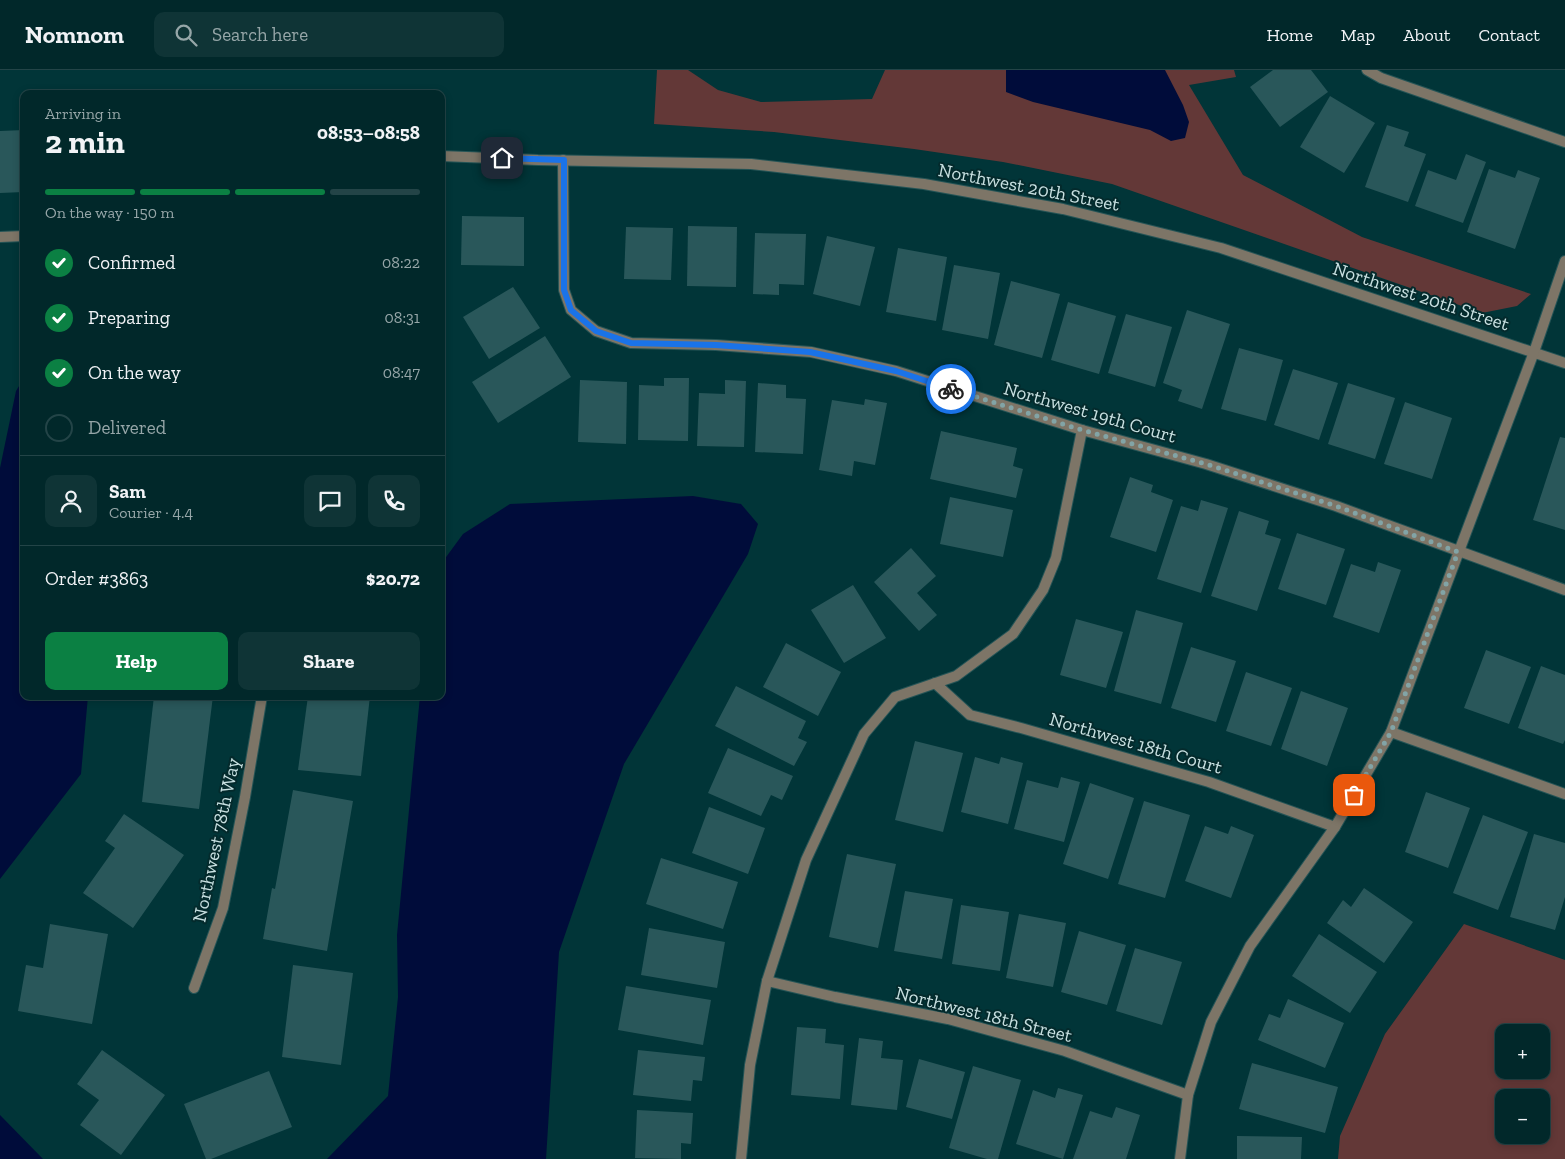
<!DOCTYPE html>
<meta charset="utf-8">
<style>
:root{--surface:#01282a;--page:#0f3436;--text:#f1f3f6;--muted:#96a6a8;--line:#234447;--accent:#0b8043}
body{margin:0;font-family:"Zilla Slab",serif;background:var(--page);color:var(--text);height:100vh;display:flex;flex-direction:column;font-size:19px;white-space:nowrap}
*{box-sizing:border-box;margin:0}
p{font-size:16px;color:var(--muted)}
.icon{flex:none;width:28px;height:28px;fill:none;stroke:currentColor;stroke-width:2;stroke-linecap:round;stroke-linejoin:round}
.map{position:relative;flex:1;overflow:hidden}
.panel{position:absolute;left:20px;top:20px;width:425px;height:610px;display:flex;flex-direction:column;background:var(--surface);border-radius:10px;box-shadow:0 2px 8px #0003,0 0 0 1px var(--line)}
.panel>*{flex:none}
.fabs{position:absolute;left:1495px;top:954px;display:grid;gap:10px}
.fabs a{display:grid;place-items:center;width:55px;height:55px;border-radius:10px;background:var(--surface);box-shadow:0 2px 8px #0003,0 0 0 1px var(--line);font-size:25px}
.pin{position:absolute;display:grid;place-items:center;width:42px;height:42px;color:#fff;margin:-21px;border-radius:10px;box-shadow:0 2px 8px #0006}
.courier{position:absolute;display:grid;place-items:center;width:50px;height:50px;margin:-25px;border:4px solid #1a73e8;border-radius:50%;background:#fff;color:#222;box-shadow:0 1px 6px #0007}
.head em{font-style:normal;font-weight:700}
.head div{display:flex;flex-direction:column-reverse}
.head{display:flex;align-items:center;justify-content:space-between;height:85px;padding:0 25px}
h1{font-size:32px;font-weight:700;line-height:38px}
.bar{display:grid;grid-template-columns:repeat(4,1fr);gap:8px 5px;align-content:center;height:60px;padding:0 25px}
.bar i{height:6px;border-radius:4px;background:var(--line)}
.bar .on{background:var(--accent)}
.bar p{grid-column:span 4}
.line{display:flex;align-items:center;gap:12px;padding:0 25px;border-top:1px solid var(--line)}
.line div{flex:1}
.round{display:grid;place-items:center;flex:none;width:52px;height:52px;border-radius:10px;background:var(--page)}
ol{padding:0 25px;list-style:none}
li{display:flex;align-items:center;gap:15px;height:55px}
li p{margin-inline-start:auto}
li .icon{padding:5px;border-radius:50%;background:var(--accent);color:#fff;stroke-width:4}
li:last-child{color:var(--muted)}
li i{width:28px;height:28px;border:2px solid var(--line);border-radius:50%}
.cta{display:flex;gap:10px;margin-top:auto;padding:10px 25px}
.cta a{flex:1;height:58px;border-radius:10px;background:var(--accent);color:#fff;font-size:20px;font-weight:700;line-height:58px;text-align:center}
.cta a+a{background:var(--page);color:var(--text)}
header{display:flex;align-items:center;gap:30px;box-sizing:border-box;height:70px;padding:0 25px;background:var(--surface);border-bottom:1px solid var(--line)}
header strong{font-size:24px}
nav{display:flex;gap:28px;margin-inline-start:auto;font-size:18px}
.search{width:350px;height:45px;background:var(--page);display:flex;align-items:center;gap:12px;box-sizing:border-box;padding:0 18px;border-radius:10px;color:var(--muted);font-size:19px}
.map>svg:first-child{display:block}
</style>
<header>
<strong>Nomnom</strong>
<div class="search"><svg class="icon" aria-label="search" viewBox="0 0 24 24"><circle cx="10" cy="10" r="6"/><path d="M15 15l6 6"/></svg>Search here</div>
<nav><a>Home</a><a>Map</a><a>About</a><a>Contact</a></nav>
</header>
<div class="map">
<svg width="1565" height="1089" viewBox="0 0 1565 1089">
<rect width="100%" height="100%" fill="#013538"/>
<!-- green -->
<g fill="#633837" fill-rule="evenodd">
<polygon points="657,0 688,0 718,20 761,32 872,29 885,0 1234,0 1236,7 1189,15 1243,105 1362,167 1531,224 1517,236 1482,243 1112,114 1003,92 914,79 774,62 654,54"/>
<path d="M1464,854L1565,890V1089H1338L1340,1066L1385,964ZM1541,962V1000H1504V962ZM1504,1028H1541V1065H1504Z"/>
</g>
<!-- water -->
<g fill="#000c3a">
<polygon points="1006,0 1165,0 1183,35 1189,52 1185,68 1171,71 1150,60 1033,32 1006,22"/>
<polygon points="24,308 24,626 88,626 81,704 0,809 0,398 16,321"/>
<polygon points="693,426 741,434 758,454 748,484 624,694 559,882 546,1089 327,1089 388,1026 398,927 397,865 420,626 441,626 441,494 463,464 510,434"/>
<polygon points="0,1045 43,1089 0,1089"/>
</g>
<!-- building -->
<g fill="#29575a">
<polygon points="1273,0 1311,0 1328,22 1280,57 1250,17"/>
<polygon points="1330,26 1375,53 1344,103 1300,77"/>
<polygon points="1387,55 1409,62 1404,76 1426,84 1408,132 1365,117"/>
<polygon points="24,60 24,122 0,123 0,61"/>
<polygon points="1466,84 1486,92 1463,153 1415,136 1428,100 1456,110"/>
<polygon points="1489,99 1515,108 1518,100 1540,108 1515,179 1467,162"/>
<polygon points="462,146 524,147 524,196 461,195"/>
<polygon points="688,156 737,157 736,217 687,216"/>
<polygon points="626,157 673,158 671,210 624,209"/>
<polygon points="755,163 806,164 804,215 779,214 779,225 753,224"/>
<polygon points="827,166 875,177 860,236 813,224"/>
<polygon points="898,178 947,187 936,251 886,242"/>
<polygon points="954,195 1000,203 988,269 942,260"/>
<polygon points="1011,211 1060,224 1042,288 994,275"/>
<polygon points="513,217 540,258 489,289 463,247"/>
<polygon points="1068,232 1116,246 1099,304 1051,290"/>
<polygon points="1187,240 1230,254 1202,339 1178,331 1182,320 1163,313"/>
<polygon points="1126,244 1172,257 1155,317 1108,303"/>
<polygon points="545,266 571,307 498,353 472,312"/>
<polygon points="1239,278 1283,290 1266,351 1221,339"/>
<polygon points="1293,299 1338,313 1319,370 1274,355"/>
<polygon points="664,308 689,308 688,371 638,370 639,315 664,316"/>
<polygon points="580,310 627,312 626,374 578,372"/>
<polygon points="725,310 746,311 744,377 697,376 699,323 725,324"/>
<polygon points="758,313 786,315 786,328 806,329 803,384 755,382"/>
<polygon points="1348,313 1395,328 1375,389 1328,374"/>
<polygon points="865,329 887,333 875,395 854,391 852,406 819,400 832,330 864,335"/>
<polygon points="1405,332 1452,348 1432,409 1384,394"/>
<polygon points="941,361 1017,378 1013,396 1023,399 1016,428 930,409"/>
<polygon points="1560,367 1565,368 1565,460 1533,450"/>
<polygon points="1130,407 1153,415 1151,422 1173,430 1156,482 1110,467"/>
<polygon points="950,427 1013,440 1003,487 940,474"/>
<polygon points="1201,430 1228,438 1201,523 1157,509 1181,436 1198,441"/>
<polygon points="1239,441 1269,451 1265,464 1281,469 1257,541 1211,526"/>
<polygon points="1297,463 1345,479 1326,535 1278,519"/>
<polygon points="911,478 936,506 917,523 937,545 919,561 874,512"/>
<polygon points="1378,492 1401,500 1379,563 1333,547 1351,494 1375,502"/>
<polygon points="853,515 886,568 844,593 811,540"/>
<polygon points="1136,540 1183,553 1161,634 1114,621"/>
<polygon points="1076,549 1123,562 1106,618 1060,605"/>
<polygon points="786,573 841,602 818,646 763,617"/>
<polygon points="1191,577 1236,591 1216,652 1171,638"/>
<polygon points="1486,580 1531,597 1509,654 1464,638"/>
<polygon points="1541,596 1565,605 1565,670 1563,674 1518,658"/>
<polygon points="1246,602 1292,618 1271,676 1226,661"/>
<polygon points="736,616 806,651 798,668 807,672 794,696 715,656"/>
<polygon points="1301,621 1348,638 1327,696 1281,679"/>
<polygon points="154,626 213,626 199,739 142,732"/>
<polygon points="308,626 370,626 361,706 298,700"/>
<polygon points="915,671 963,683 943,762 895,750"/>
<polygon points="728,678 793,706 782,730 771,725 761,746 708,723"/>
<polygon points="975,687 999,694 1001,687 1023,693 1008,754 961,742"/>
<polygon points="1061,707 1080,712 1064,772 1014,759 1027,710 1058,718"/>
<polygon points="1090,713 1134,728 1108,809 1063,794"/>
<polygon points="293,720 353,731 327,881 263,869 272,818 275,819"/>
<polygon points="1426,722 1470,738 1448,798 1405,782"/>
<polygon points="1144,731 1190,745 1165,828 1118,814"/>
<polygon points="709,737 765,758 748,804 692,783"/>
<polygon points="124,744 184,785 133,858 83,823 115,778 105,771"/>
<polygon points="1483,745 1528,762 1498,840 1453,823"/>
<polygon points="1205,756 1228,764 1231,756 1254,765 1231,828 1185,811"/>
<polygon points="1534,764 1565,773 1565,827 1555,860 1510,847"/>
<polygon points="847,784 896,794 878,878 829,867"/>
<polygon points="661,788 738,812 723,859 646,834"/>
<polygon points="1364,818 1413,852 1384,893 1327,853 1343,830 1351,837"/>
<polygon points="905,821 953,829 942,889 894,881"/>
<polygon points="961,835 1009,842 1000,901 952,894"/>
<polygon points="1019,844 1066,853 1053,917 1006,908"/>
<polygon points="50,854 108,864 92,954 18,941 26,895 43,898"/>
<polygon points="649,858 725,872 717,918 641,905"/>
<polygon points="1079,861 1126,875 1107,935 1061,922"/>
<polygon points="1319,864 1377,902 1350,943 1292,906"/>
<polygon points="1135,878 1182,892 1162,955 1116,941"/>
<polygon points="293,895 353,903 341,995 282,987"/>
<polygon points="626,916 711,930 703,975 618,960"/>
<polygon points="1288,929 1344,953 1325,998 1258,970 1269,944 1280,948"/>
<polygon points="797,957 826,959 825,973 844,975 840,1029 791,1025"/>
<polygon points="859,968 883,971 881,988 903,990 897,1040 851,1035"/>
<polygon points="102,980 165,1025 121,1085 80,1055 99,1030 77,1014"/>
<polygon points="638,980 705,987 702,1011 693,1010 691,1031 633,1025"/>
<polygon points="919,989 965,1002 952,1049 906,1037"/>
<polygon points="1252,993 1338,1017 1325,1063 1239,1039"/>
<polygon points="973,996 1021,1010 998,1089 987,1089 949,1078"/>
<polygon points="269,1001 292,1057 211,1089 206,1089 184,1034"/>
<polygon points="1058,1018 1083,1025 1063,1089 1016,1074 1033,1020 1055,1028"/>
<polygon points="1116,1037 1140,1045 1126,1089 1073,1089 1090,1041 1112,1048"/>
<polygon points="637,1040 693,1043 691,1074 681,1073 681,1089 635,1088"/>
<polygon points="1237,1066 1302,1067 1301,1089 1237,1089"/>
</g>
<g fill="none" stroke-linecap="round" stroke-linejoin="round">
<!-- street casing -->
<g stroke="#255456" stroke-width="12">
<g id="street">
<polyline points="1367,0 1381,8 1565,72"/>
<polyline points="441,86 538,90 751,94 924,114 1063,139 1221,178 1565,293"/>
<polyline points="563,90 564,220 571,240 596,261 631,273 716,275 811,282 896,301 1082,360 1206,394 1336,436 1565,520"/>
<polyline points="0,167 24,166"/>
<polyline points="935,613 970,645 1021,658 1209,712 1335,757"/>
<polyline points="1391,662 1565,724"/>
<polyline points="767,911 835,927 948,949 1065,981 1188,1025"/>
<polyline points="194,918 223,838 245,727 262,626"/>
<polyline points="741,1089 750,995 767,911 806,790 864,664 895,627 956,606 1013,564 1043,520 1056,488 1082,360"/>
<polyline points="1180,1089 1188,1025 1211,952 1250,876 1335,757 1391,662 1534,282 1565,191"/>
</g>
</g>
<!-- street -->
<use href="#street" stroke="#7d7567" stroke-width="10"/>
</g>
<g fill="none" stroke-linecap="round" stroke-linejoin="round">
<!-- done -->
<polyline stroke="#82a4a6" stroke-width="5" stroke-dasharray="0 9" points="951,319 1082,360 1206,394 1336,436 1458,482 1391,662 1354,725"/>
<!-- route -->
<polyline stroke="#1a73e8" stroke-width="6" points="502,88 564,90 564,220 571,240 596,261 631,273 716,275 810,282 896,301 951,319"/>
</g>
<g text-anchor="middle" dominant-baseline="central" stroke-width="4" stroke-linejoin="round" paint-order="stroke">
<!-- street labels -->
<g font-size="19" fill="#c8e0e1" stroke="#042a2c">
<text transform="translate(1029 117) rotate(11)">Northwest 20th Street</text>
<text transform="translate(1421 226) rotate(18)">Northwest 20th Street</text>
<text transform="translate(1090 342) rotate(16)">Northwest 19th Court</text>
<text transform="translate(1136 673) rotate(16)">Northwest 18th Court</text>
<text transform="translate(216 770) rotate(-78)">Northwest 78th Way</text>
<text transform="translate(984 944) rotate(14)">Northwest 18th Street</text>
</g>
</g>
</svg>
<div class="fabs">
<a>+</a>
<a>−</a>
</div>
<div class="pin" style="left:1354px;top:725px;background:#ea580c"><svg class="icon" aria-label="bag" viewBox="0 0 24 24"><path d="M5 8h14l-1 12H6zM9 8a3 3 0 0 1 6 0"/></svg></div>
<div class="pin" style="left:502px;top:88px;background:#1f2937"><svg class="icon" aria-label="home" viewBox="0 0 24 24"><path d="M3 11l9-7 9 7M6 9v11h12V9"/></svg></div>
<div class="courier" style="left:951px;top:319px"><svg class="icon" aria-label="bike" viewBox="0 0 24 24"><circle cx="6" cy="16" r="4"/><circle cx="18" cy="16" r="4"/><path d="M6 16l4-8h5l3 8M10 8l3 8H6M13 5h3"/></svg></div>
<section class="panel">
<div class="head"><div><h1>2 min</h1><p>Arriving in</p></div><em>08:53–08:58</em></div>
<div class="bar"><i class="on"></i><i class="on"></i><i class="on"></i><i></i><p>On the way · 150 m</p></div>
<ol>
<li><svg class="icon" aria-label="check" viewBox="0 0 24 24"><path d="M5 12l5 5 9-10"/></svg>Confirmed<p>08:22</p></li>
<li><svg class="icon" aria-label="check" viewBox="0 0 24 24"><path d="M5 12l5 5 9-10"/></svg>Preparing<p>08:31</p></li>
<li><svg class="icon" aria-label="check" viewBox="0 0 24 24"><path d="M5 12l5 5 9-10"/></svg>On the way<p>08:47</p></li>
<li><i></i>Delivered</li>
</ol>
<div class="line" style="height:90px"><a class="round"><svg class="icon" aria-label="person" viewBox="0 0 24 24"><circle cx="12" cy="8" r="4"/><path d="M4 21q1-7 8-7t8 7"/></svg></a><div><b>Sam</b><p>Courier · 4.4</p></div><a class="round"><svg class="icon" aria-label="chat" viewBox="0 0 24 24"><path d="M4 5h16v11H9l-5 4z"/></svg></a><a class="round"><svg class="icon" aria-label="phone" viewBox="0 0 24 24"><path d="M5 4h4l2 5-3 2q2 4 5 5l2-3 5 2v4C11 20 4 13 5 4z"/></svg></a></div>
<div class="line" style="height:65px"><div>Order #3863</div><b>$20.72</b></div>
<div class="cta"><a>Help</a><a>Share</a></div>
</section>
</div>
